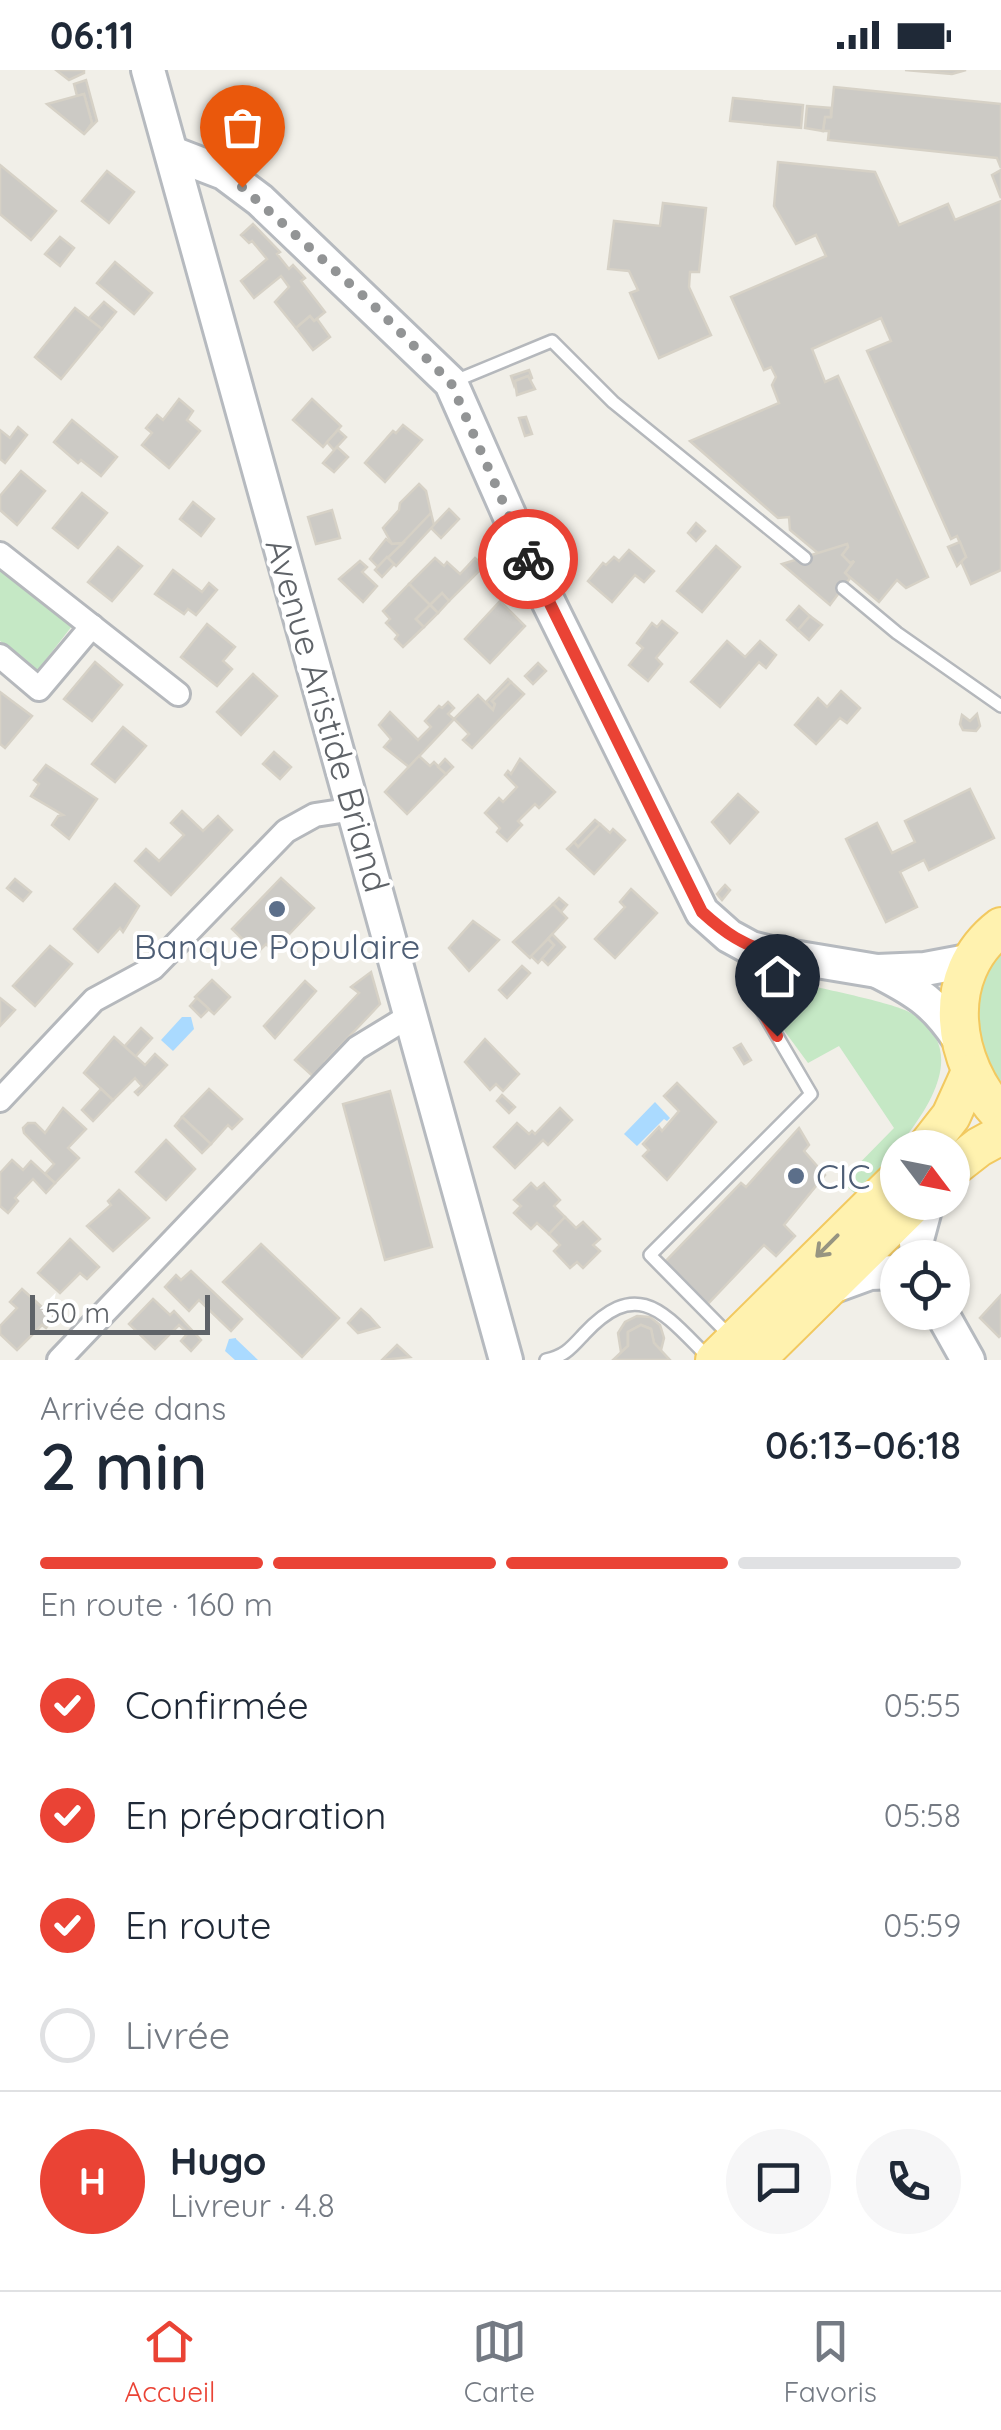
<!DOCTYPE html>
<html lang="fr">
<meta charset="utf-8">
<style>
:root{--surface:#fff;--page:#f6f6f7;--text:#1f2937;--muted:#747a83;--line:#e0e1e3;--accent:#ea4335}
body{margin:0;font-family:Quicksand,sans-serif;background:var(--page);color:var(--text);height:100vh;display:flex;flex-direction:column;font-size:38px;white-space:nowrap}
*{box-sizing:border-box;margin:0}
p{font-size:32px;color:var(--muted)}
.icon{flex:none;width:55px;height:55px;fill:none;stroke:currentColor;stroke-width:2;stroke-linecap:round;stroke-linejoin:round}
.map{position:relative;height:1290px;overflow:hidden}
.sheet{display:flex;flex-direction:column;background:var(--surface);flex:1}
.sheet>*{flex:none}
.needle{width:65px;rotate:122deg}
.controls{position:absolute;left:880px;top:1060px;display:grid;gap:20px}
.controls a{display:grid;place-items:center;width:90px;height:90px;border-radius:50%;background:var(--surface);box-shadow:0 2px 8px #0004;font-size:50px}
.scale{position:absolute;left:30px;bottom:25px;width:180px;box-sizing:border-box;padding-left:10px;border:5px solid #5f6368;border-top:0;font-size:28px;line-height:35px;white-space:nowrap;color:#5f6368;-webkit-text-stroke:8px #fff;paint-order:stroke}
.pin{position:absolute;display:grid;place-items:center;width:85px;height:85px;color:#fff;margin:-102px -42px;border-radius:50% 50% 50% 0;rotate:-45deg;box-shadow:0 0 10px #0007}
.pin .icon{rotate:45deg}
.courier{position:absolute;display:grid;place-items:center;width:100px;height:100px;margin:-50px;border:8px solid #ea4335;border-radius:50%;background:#fff;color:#222;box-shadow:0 2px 12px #0007}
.headline em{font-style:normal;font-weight:600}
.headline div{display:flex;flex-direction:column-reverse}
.headline{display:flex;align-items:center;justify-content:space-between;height:170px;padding:0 40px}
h1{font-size:65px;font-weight:600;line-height:75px}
.bar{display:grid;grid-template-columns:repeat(4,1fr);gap:15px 10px;align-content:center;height:120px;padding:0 40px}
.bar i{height:12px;border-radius:8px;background:var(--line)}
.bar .selected{background:var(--accent)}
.bar p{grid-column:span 4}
.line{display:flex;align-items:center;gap:25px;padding:0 40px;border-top:2px solid var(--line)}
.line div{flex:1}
.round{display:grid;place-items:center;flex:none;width:105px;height:105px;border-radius:52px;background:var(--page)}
ol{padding:0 40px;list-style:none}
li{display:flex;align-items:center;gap:30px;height:110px}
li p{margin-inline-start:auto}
li .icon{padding:10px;border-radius:50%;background:var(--accent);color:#fff;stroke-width:4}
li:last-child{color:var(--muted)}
li i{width:55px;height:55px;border:5px solid var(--line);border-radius:50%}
.status{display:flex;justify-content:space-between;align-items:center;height:70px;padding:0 50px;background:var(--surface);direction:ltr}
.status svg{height:28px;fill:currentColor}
.dock{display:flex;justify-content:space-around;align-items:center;height:140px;border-top:2px solid var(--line);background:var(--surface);font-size:28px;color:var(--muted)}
.dock a{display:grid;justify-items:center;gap:5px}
.dock .selected{color:var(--accent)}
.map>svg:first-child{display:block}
</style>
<div class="status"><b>06:11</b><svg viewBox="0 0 49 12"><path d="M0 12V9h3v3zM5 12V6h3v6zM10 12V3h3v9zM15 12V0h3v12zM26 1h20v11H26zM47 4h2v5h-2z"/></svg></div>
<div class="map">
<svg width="1001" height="1290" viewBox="0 0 1001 1290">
<rect width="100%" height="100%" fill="#f1efe8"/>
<!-- green -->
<g fill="#c5e8c5">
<polygon points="0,498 72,556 37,601 0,571"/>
<path d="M1001,879V1020C990,1010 988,999 983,985C968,935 971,921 1001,879Z"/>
<path d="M799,913C823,919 896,933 913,944C989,993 891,1082 857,1125L841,1112L894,1058L839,976L808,993L783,959L784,929Z"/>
</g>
<!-- water -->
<g fill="#aadaff">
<polygon points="182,947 191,947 194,959 173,981 161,970"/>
<polygon points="655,1032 670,1048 667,1051 664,1049 637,1076 624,1064"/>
<polygon points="236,1268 236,1269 258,1290 235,1290 225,1281 229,1269"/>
</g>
<!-- building -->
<g fill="#cccac5" stroke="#d6d1c6" stroke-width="2.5">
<polygon points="56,0 84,0 84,3 69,10"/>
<polygon points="905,0 966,0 952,4"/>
<polygon points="86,10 97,51 84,64 92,53 84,24 77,26 74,14"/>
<polygon points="834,17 1001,34 1001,98 997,88 828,70 829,61 823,61 825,47 831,47"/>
<polygon points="84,24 92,53 84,64 47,34"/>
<polygon points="733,28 803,35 801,58 730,51"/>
<polygon points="807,36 831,38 831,47 825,47 823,61 805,58"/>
<polygon points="778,92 875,102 899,155 948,134 955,150 1001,131 1001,500 971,514 960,489 966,487 957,466 951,469 867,281 891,271 881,248 812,279 825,312 838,306 928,507 906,518 897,510 879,532 845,503 854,491 850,493 842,485 848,477 847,474 819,484 790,460 789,447 778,448 690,371 779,333 772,315 776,307 771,297 764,300 731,227 826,186 816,165 796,174 774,136"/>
<polygon points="0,95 56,141 31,170 0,144"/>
<polygon points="1001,100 1001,128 992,105"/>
<polygon points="107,101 134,122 109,153 82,131"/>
<polygon points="663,133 706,138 699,202 690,202 689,217 711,265 659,288 630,223 638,220 629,201 608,199 614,151 660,156"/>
<polygon points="253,154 280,182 277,184 289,199 293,195 305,208 301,211 325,242 314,251 310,246 296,258 275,232 289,217 281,206 254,228 241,211 267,189 252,171 249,173 241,165"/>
<polygon points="60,167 74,178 60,196 45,184"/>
<polygon points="115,192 152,223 134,244 97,213"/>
<polygon points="104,232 116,242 102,259 88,249"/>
<polygon points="75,238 102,259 61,309 35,287"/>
<polygon points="310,246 314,251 317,249 330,267 313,280 296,258"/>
<polygon points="529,300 532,308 529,310 528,306 515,311 514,315 511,306"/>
<polygon points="528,306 535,319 517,325 515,311"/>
<polygon points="179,329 193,341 187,350 200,361 169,398 142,375 152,363 146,358 157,345 163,350"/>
<polygon points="312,329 341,356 323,377 293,350"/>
<polygon points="526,347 532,364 525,366 519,348"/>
<polygon points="72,350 117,387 101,406 81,390 78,393 54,372"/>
<polygon points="403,355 422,370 385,412 365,393 393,361 396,363"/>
<polygon points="18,357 27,365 5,393 0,389 0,360 10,368"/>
<polygon points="338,360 346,367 334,380 327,372"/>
<polygon points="337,377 348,387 334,402 323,393"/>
<polygon points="21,401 45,421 17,455 0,440 0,426"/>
<polygon points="419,414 426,421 431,443 403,473 392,474 383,458 399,440 400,433"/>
<polygon points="82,423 107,443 78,478 53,458"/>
<polygon points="193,432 214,449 201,466 180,449"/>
<polygon points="449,439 459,449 441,468 431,458"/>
<polygon points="332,440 340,468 316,474 308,447"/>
<polygon points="431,443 434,455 396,496 388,488"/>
<polygon points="696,453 705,461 696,471 688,463"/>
<polygon points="386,469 392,474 403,473 378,497 370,489"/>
<polygon points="960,472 966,487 957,496 948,477"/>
<polygon points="847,474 848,477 842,485 850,493 854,491 845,503 850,508 830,535 782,494"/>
<polygon points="716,476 740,497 702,542 677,521"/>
<polygon points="118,477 142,496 112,531 88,512"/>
<polygon points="629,480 654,501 644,512 635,505 612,532 588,511 603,493 606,495 614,487 619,491"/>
<polygon points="387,487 394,494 382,507 375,500"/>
<polygon points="435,488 444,496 447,492 460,504 475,488 484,496 449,531 442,523 430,535 409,514"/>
<polygon points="360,491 367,497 362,502 377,516 363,532 339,509"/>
<polygon points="173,500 202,522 209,513 217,520 196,545 188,539 184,544 155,524"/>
<polygon points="409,514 430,535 416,549 424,557 403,577 395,569 398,565 386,553 390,549 383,541"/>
<polygon points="442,523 449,531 438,543 430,535"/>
<polygon points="500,531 525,556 490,593 465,569"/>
<polygon points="430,535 438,543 424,557 416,549"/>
<polygon points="799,536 810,546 798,560 787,550"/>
<polygon points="810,546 822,555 809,570 798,560"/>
<polygon points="662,551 677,563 656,588 662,594 648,611 629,595 643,578 637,573 652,553 657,557"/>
<polygon points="207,554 235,577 223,591 232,599 217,616 181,587"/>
<polygon points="727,571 745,587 760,571 776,585 766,598 759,592 720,637 691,612"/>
<polygon points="95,592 122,615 92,651 64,629"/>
<polygon points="538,593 546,601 533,614 525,606"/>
<polygon points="253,604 277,626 241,665 217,642"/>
<polygon points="508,609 511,612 492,631 495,634 493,640 486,632"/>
<polygon points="511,612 524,624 472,678 463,670 469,664 454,649 478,625 493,640 495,634 492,631"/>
<polygon points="841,621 860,638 847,653 840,648 816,674 795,655 818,628 827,637"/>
<polygon points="0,622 32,646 5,678 0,674"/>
<polygon points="448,632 454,638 448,644 454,649 409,697 384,677 391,669 379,655 390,642 418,670 431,657 425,651 439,636 442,638"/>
<polygon points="977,644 980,656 976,661 963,660 960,654 962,645 970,651"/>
<polygon points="123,657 146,676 115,712 92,694"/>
<polygon points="274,682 291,697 280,709 263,694"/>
<polygon points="419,686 430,696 434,692 446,704 407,744 385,722"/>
<polygon points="445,689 453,697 446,704 438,697"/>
<polygon points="520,689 555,722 539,738 535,734 518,751 522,755 507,771 497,762 500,758 485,743 499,728 503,732 517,717 505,705 508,701 511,704"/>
<polygon points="46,695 97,729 69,769 52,755 58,746 63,745 31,726 39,714 34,710"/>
<polygon points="970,719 994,768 929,800 924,790 900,802 917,837 886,852 846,769 877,753 892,783 915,772 905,751"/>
<polygon points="738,724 758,742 730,773 712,752"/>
<polygon points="182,741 203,761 218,746 232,760 171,825 135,791 146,779 159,791 184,765 171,753"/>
<polygon points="595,750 600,754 578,777 574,772"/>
<polygon points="600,754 610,763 613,759 625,770 594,804 567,779 574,772 578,777"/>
<polygon points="281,808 314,838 273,881 266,874 257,883 232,859"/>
<polygon points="15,809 31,822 23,831 7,818"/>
<polygon points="115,814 139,836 123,862 120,858 98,882 74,859"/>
<polygon points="725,815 730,820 722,830 717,824"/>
<polygon points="631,819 657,843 615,888 595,869 625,837 620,832"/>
<polygon points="559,828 567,835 561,842 553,834"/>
<polygon points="553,834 567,848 530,888 513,872"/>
<polygon points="473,851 499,870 469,901 449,878"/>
<polygon points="552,864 565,877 548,895 542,889 554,875 548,869"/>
<polygon points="548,869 554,875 538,893 531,886"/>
<polygon points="50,876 72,894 35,936 13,916"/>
<polygon points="522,896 530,903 507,928 499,920"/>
<polygon points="371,902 380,934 325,992 328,995 315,1008 295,990 359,923 351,917"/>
<polygon points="212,910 230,927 214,944 195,927"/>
<polygon points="305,911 316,921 275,968 264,956"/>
<polygon points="0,928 15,940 0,956"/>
<polygon points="197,928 209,939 201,947 190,936"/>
<polygon points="141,958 152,968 135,987 124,977"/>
<polygon points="114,967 145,995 155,984 167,995 138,1025 135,1022 142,1016 135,1008 113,1030 84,1003"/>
<polygon points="485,969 519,1004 503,1021 496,1014 490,1020 465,992"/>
<polygon points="741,974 751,990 744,994 734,978"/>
<polygon points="677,1013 716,1052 667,1110 643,1086 649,1080 643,1074 659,1057 662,1061 679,1041 664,1026"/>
<polygon points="101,1019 113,1030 93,1051 82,1040"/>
<polygon points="209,1019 242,1049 232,1059 228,1055 211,1074 182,1047"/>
<polygon points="390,1021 432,1177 385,1190 343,1034"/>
<polygon points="502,1025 515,1037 509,1043 497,1031"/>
<polygon points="63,1038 86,1059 68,1078 79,1088 55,1113 45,1104 54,1094 24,1063 23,1058 28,1053 35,1053 45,1063"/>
<polygon points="560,1038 572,1050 548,1075 543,1070 515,1098 494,1077 517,1053 529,1064 532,1061 535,1064"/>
<polygon points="182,1047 211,1074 202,1083 175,1056"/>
<polygon points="799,1058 809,1075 804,1081 825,1105 784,1155 795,1166 776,1186 764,1175 705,1237 661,1196 741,1113 746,1117"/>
<polygon points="166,1070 195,1099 166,1130 136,1102"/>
<polygon points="12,1090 23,1100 31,1091 55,1113 46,1123 33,1109 15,1128 18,1131 8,1143 0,1136 0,1103"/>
<polygon points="531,1113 537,1119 544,1113 560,1130 554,1136 565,1147 549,1164 537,1153 531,1159 514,1143 521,1136 514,1130"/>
<polygon points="119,1120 149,1148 113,1181 87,1156 111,1135 108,1131"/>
<polygon points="565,1147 576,1158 583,1152 600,1169 593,1175 600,1181 583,1198 577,1192 570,1198 554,1181 560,1175 549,1164"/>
<polygon points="70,1169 99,1197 87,1209 80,1203 60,1223 38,1203"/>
<polygon points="261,1174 339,1248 302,1287 223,1212"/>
<polygon points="191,1201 242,1249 231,1261 199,1230 189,1241 165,1217 176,1205 181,1210"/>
<polygon points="22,1219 54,1248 46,1258 42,1255 17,1280 0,1264 0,1256 17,1238 10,1232"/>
<polygon points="1001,1225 1001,1265 999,1267 980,1248"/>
<polygon points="153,1229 170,1245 174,1241 201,1270 191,1281 181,1271 188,1263 179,1255 155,1279 129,1254"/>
<polygon points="361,1239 369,1246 379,1257 358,1263 348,1253"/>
<polygon points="637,1246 650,1247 660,1255 664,1268 661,1280 654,1273 651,1259 641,1255 628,1262 628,1276 621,1282 618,1263 625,1252"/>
<polygon points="641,1255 651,1259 654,1273 670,1290 613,1290 628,1276 628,1262"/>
<polygon points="397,1275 410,1287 382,1290"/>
</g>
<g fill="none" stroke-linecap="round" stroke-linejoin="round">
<!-- lane casing -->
<g stroke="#b5b8bc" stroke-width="16">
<g id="lane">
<polyline points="455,311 552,271 613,332 805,488"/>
<polyline points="843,518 897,563 1001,636"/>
<polyline points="732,1268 650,1185 811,1024 760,937 774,888"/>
<path d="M546,1290C565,1286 571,1278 584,1264C640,1204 666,1246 711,1290"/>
</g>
</g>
<!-- street casing -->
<g stroke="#b5b8bc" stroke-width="28">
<g id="street">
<polyline points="0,484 178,624"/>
<polyline points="0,586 39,619 92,556"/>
<polyline points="0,1030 94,930 153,898 286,761 315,745 354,739"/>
<polyline points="59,1290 357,978 411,945"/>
</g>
</g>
<!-- secondary casing -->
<g stroke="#b6babf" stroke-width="38">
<g id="secondary">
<polyline points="148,0 506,1290"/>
<polyline points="172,83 224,103 260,130 451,313 541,517 702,842 729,866 751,878 775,884 877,901 925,899 973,890"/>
<path d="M881,903C918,922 936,934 959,969"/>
<polyline points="918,1188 916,1173 927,1132"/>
<polyline points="829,1218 870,1203 898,1202"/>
<polyline points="941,1242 968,1290"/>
</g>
</g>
<!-- primary casing -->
<g stroke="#f2c960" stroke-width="42">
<g id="primary">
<path d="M1001,857C938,905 952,994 1001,1045"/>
<polyline points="926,1078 951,1046 970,1004"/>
<polyline points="952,1098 979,1077 1001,1065"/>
<polyline points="715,1290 898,1109"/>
<polyline points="755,1290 915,1132"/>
</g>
</g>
<!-- lane -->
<use href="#lane" stroke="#fff" stroke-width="11"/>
<!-- street -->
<use href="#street" stroke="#fff" stroke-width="22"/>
<!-- secondary -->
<use href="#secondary" stroke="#fff" stroke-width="32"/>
<!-- primary -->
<use href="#primary" stroke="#fff2af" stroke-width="38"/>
</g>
<!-- one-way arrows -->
<defs><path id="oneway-shaft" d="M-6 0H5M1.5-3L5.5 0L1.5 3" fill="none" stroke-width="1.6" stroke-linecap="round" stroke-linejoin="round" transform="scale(2.5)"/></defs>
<use stroke="#979581" href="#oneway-shaft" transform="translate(827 1176) rotate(135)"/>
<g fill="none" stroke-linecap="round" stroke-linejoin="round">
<!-- done -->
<polyline stroke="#929495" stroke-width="10" stroke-dasharray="0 18" points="242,117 370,232 451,313 528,489"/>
<!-- route -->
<path stroke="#ea4335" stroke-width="12" d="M528,489L702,842C725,863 744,876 775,884L760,937L777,966"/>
</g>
<!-- markers -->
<g fill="#5c6f8a" stroke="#fff" stroke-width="4">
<circle cx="277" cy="839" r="10"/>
<circle cx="796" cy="1106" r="10"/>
</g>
<g text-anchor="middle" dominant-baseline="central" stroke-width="8" stroke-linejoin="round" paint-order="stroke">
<!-- street labels -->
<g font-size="35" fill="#5f6368" stroke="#fff">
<text transform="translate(328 645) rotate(74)">Avenue Aristide Briand</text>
</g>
<!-- service labels -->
<g font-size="35" fill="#4e5e75" stroke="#fff">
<text x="277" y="876">Banque Populaire</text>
<text x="816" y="1106" text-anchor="start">CIC</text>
</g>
</g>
</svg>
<div class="controls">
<a><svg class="needle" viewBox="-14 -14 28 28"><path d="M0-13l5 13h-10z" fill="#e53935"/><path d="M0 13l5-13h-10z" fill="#747a83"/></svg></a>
<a><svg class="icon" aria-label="locate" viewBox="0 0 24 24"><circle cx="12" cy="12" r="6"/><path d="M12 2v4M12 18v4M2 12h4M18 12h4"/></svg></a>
</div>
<div class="scale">50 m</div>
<div class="pin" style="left:242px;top:117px;background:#ea580c"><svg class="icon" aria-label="bag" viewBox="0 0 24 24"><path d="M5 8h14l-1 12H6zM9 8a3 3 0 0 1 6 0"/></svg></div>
<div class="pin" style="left:777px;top:966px;background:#1f2937"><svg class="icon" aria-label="home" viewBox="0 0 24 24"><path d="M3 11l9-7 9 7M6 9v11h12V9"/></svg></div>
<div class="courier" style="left:528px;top:489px"><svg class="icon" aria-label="bike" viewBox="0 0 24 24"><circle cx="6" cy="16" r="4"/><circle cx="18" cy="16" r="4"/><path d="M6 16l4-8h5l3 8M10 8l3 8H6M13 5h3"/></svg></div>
</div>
<section class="sheet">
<div class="headline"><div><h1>2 min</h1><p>Arrivée dans</p></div><em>06:13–06:18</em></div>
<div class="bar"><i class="selected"></i><i class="selected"></i><i class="selected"></i><i></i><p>En route · 160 m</p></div>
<ol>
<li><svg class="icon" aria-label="check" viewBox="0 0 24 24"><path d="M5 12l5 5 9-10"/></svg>Confirmée<p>05:55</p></li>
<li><svg class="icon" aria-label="check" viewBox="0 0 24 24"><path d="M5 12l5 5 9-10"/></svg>En préparation<p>05:58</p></li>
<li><svg class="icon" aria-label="check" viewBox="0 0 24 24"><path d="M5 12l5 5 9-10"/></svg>En route<p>05:59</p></li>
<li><i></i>Livrée</li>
</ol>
<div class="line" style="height:180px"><b class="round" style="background:var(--accent);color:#fff">H</b><div><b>Hugo</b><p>Livreur · 4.8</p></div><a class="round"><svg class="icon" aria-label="chat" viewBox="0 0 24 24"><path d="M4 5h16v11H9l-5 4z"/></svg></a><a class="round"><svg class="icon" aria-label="phone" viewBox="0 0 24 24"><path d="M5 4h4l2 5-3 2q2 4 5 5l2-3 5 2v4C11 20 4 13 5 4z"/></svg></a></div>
</section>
<nav class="dock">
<a class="selected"><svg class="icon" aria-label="home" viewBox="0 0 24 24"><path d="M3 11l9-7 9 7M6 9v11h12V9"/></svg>Accueil</a>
<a><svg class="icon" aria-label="map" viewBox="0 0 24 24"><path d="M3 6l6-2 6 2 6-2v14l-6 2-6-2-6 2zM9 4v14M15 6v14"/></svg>Carte</a>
<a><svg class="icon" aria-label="saved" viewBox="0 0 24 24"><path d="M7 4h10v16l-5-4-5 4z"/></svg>Favoris</a>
</nav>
